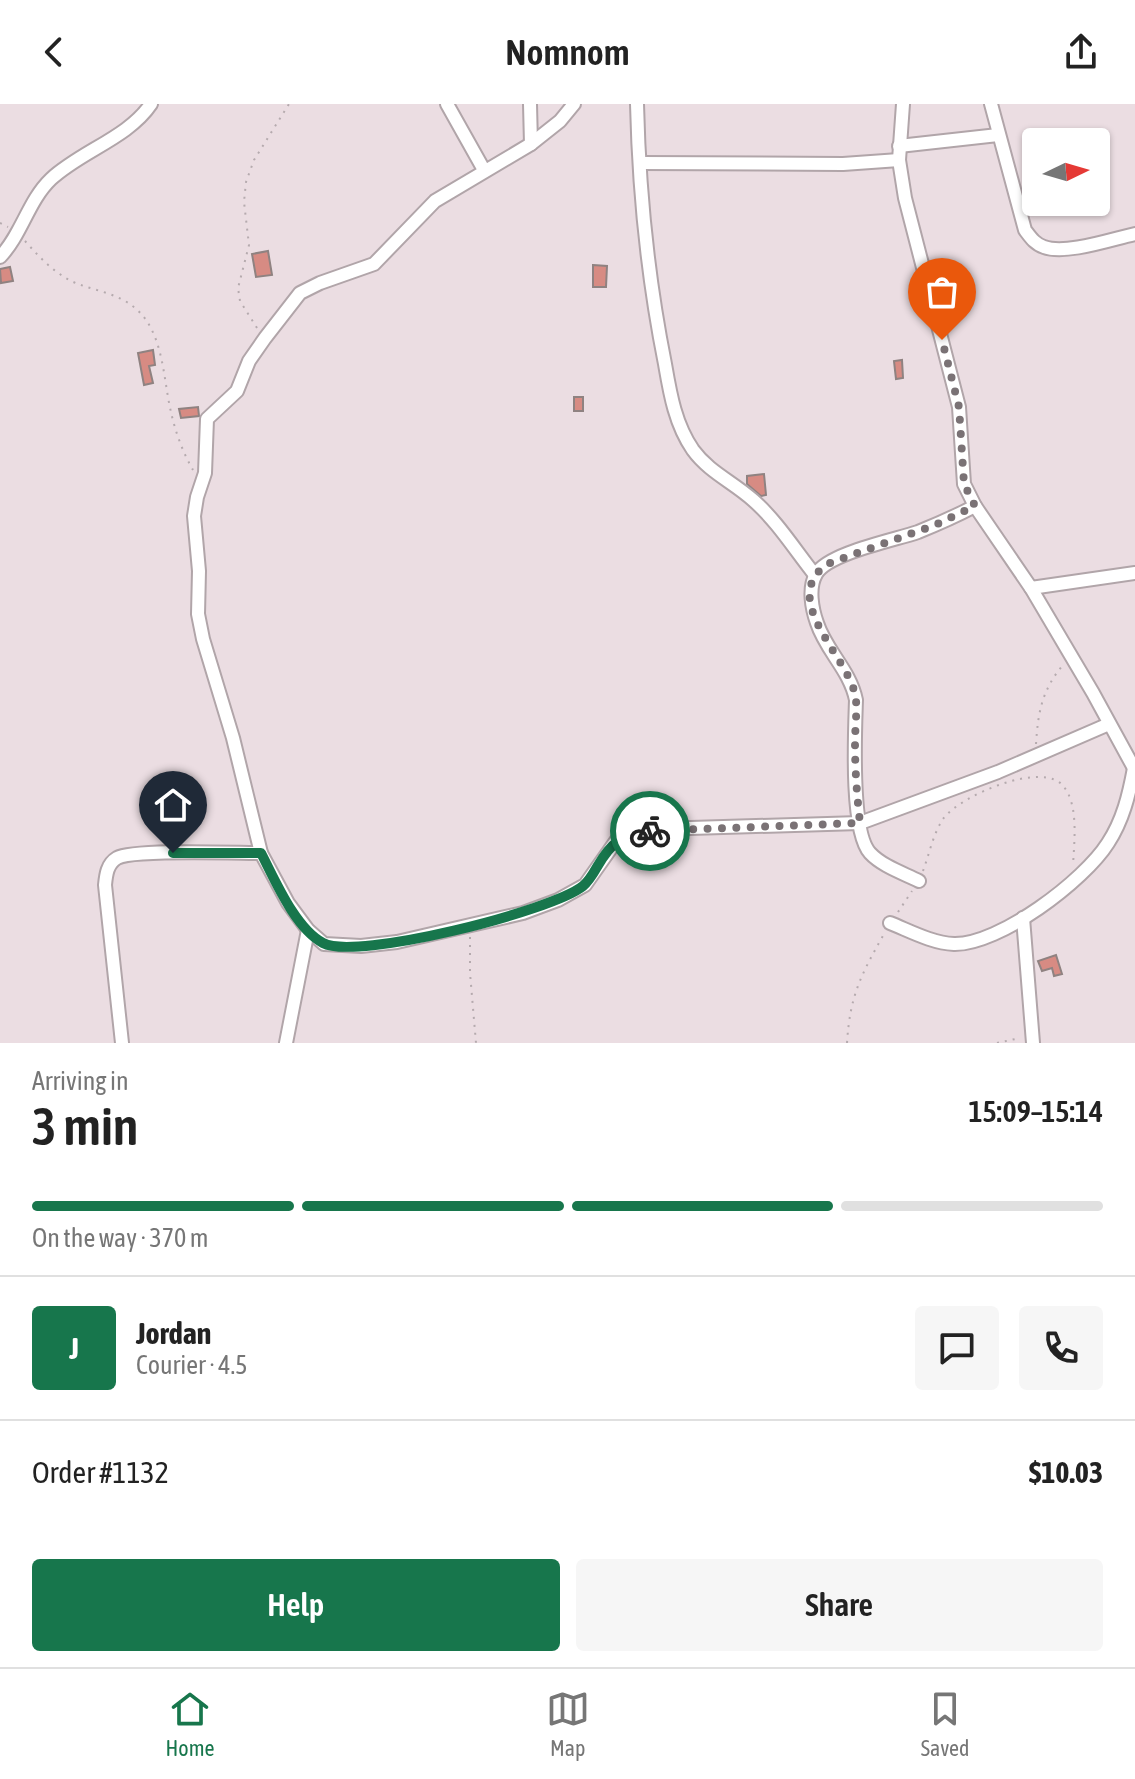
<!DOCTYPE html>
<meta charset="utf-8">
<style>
:root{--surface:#fff;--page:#f6f6f6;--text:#222;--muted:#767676;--line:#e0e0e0;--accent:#17764c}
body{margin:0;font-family:"Asap Condensed",sans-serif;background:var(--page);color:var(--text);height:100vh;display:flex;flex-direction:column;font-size:30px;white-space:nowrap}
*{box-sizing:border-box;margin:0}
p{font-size:26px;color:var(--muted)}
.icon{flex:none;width:44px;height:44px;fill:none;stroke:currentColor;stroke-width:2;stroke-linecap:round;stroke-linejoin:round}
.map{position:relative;height:939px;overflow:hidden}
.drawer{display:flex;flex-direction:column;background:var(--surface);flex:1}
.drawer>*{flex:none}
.needle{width:52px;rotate:85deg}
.fabs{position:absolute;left:1022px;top:24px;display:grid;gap:16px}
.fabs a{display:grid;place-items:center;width:88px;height:88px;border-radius:8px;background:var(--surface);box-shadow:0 2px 6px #0004;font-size:40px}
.pin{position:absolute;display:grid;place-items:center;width:68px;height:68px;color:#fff;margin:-82px -34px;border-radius:50% 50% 50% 0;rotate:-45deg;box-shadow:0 0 8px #0007}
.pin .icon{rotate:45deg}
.courier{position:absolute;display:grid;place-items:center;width:80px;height:80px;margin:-40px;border:6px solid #17764c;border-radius:50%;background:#fff;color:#222;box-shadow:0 2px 10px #0007}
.summary em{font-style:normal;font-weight:600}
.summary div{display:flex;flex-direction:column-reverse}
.summary{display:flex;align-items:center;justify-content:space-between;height:136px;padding:0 32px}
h1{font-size:52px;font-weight:600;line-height:60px}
.bar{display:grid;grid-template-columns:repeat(4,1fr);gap:12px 8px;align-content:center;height:96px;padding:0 32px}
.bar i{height:10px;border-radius:6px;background:var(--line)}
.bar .selected{background:var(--accent)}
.bar p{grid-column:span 4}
.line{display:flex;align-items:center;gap:20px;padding:0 32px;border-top:2px solid var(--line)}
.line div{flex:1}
.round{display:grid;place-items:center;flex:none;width:84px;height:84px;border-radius:8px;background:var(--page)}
.primary-button{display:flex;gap:16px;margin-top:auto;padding:16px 32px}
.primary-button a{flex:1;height:92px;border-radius:8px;background:var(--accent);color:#fff;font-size:32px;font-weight:600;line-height:92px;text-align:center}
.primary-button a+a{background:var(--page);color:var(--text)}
header{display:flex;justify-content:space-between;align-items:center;height:104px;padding:0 32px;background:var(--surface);font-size:36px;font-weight:600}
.tab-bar{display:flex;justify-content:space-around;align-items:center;height:112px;border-top:2px solid var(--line);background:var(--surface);font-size:22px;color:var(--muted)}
.tab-bar a{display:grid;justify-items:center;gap:4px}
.tab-bar .selected{color:var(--accent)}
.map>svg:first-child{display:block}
</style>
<header><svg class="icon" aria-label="back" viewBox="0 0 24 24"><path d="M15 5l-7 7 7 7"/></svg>Nomnom<svg class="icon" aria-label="share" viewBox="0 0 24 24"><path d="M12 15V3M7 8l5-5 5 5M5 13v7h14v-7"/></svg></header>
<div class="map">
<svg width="1135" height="939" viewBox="0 0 1135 939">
<rect width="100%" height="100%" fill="#ebdde2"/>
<!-- building -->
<g fill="#d78b83" stroke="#8f8281" stroke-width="2">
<polygon points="268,147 272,171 256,173 252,150"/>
<polygon points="593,161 607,162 606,183 593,183"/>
<polygon points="10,163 13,177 1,179 0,165"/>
<polygon points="153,246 155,261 149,262 153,279 144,281 138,249"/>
<polygon points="902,256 903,274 896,275 894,257"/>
<rect x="574" y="293" width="9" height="14"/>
<polygon points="198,303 199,312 181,314 179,305"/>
<polygon points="764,370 766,391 761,392 747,380 747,372"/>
<polygon points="1056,851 1062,870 1054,872 1052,864 1042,867 1038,857"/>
</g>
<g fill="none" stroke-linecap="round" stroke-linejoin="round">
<!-- minor casing -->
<g stroke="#b1a5a9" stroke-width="16">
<g id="minor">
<polyline points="447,0 484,66"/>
<polyline points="530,0 531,40"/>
<polyline points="574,0 560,17 531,40 435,97 374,160 320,179 300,189 265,234 249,257 237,287 207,315 205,369 197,393 194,412 199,467 198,510 203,535 233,634 261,749 288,799 308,826 324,840 361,842 397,838 523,809 558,796 585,781 616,737 630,730 658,725 860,719 998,668 1109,620"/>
<path d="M637,0C639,86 648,175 665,260C670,289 675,320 693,346C709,368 733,378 753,396C777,417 795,446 815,471"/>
<polyline points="903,0 899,56 905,94 959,303 964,380 975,402 1031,484 1093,589 1135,666"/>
<path d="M991,0L1025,126C1031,134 1035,140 1044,143C1066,151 1112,135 1135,130"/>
<polyline points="899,42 998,31"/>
<polyline points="640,59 843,60 899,56"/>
<path d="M0,153C22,130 28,97 51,75C81,47 128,34 151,0"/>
<polyline points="1031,484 1135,469"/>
<path d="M919,777C903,769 882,762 870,749C850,727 855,627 856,596C850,566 826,547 817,519C812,505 808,484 816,470C828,449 895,436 918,428C938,420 956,412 975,402"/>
<polyline points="1023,814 1033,939"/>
<path d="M890,819C910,827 932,839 954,840C999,841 1084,777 1108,739C1123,716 1129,691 1134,664"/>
<path d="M122,939L105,781C106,771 107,760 117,754C133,745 236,749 261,749"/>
<polyline points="286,939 308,826"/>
</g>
</g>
<!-- path -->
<g stroke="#b5aaae" stroke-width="2" stroke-dasharray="2 6" stroke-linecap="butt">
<polyline points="0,119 8,123"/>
<path d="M25,137C41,155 56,171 78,180C97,187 119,190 135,204C164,228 163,275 171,308C175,327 183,349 193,366"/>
<polyline points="257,224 240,197 238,184 249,141 244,98 246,78 254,56 289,0"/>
<path d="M1036,640C1038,608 1042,586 1063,561"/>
<path d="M923,767C929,751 933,730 943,715C959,692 1044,655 1064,683C1079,702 1074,739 1073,762"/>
<polyline points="898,808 912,787"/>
<polyline points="470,833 470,869 476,939"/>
<path d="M847,939C850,891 861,871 884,830"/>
<polyline points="997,939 1020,934"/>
</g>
<!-- minor -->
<use href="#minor" stroke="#fff" stroke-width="12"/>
</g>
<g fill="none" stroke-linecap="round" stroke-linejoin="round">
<!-- done -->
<path stroke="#7a7275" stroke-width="8" stroke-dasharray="0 14.4" d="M650,727L860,719C857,692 855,666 855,639C855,625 857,610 856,596C853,556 776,497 827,460L935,421L975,402L964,380L959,303L942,236"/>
<!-- route -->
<path stroke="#17764c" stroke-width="10" d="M173,749H261C275,776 295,824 323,839C356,857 552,807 583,782C589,777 593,770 597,763C612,737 621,732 650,727"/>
</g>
</svg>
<div class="fabs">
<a><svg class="needle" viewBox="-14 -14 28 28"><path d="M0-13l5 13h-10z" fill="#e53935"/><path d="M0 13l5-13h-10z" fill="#767676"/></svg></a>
</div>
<div class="pin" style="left:942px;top:236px;background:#ea580c"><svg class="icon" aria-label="bag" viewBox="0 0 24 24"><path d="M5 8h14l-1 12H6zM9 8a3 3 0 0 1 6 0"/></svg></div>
<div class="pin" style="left:173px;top:749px;background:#1f2937"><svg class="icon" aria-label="home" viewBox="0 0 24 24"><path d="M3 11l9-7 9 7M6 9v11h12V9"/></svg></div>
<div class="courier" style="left:650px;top:727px"><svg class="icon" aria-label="bike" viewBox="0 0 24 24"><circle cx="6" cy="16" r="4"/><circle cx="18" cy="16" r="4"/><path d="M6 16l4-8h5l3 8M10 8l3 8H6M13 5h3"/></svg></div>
</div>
<section class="drawer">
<div class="summary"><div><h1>3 min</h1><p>Arriving in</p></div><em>15:09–15:14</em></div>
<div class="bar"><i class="selected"></i><i class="selected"></i><i class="selected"></i><i></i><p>On the way · 370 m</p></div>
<div class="line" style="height:144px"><b class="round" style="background:var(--accent);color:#fff">J</b><div><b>Jordan</b><p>Courier · 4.5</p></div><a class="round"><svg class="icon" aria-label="chat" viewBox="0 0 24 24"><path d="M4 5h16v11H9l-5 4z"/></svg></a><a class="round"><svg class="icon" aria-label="phone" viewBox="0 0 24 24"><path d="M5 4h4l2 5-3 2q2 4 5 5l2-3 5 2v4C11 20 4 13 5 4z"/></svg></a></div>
<div class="line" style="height:104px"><div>Order #1132</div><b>$10.03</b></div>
<div class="primary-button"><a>Help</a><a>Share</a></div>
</section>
<nav class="tab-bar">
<a class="selected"><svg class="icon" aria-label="home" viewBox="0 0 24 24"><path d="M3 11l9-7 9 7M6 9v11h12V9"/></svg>Home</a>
<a><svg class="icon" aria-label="map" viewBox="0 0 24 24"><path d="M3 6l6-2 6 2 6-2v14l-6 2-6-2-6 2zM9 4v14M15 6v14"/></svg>Map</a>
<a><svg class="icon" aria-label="saved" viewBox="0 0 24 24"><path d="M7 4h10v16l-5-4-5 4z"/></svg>Saved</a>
</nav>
